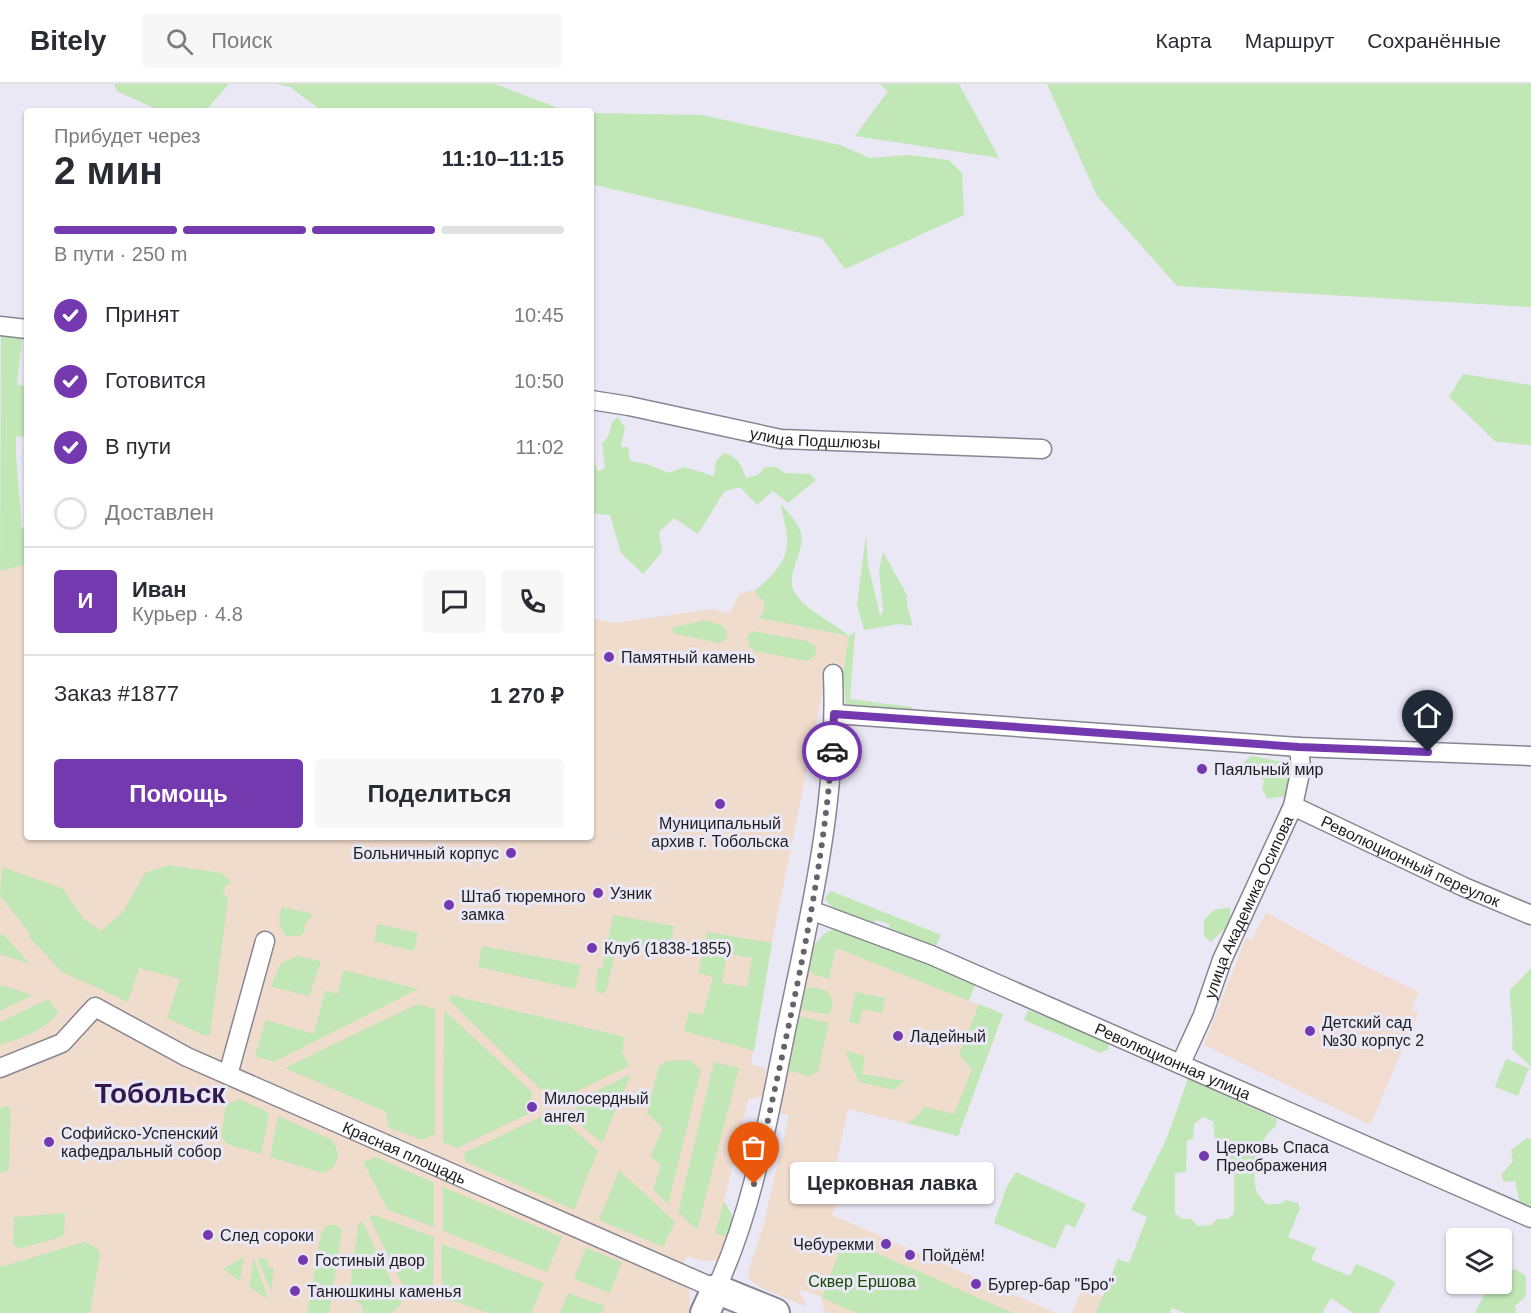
<!DOCTYPE html>
<html lang="ru">
<meta charset="utf-8">
<style>
:root{--surface:#fff;--page:#f7f7f7;--text:#2b2b33;--muted:#7c7c81;--line:#e1e1e2;--accent:#7539af}
body{margin:0;font-family:Helvetica,sans-serif;background:var(--page);color:var(--text);height:100vh;display:flex;flex-direction:column;font-size:22px;white-space:nowrap}
*{box-sizing:border-box;margin:0}
p{font-size:20px;color:var(--muted)}
.icon{flex:none;width:33px;height:33px;fill:none;stroke:currentColor;stroke-width:2;stroke-linecap:round;stroke-linejoin:round}
.map{position:relative;flex:1;overflow:hidden}
.sheet{position:absolute;left:24px;top:24px;width:570px;height:732px;display:flex;flex-direction:column;background:var(--surface);border-radius:6px;box-shadow:0 2px 4px #0004}
.sheet>*{flex:none}
.tools{position:absolute;left:1446px;top:1144px;display:grid;gap:12px}
.tools a{display:grid;place-items:center;width:66px;height:66px;border-radius:6px;background:var(--surface);box-shadow:0 2px 4px #0004;font-size:30px}
.pin{position:absolute;display:grid;place-items:center;width:51px;height:51px;color:#fff;margin:-62px -26px;border-radius:50% 50% 50% 0;rotate:-45deg;box-shadow:0 0 6px #0007}
.pin .icon{rotate:45deg}
.courier{position:absolute;display:grid;place-items:center;width:60px;height:60px;margin:-30px;border:4px solid #7539af;border-radius:50%;background:#fff;color:#222;box-shadow:0 2px 8px #0007}
.bubble{position:absolute;height:42px;border-radius:6px;background:var(--surface);box-shadow:0 2px 4px #0004;font-size:20px;font-weight:700;line-height:42px;text-align:center}
.summary em{font-style:normal;font-weight:700}
.summary div{display:flex;flex-direction:column-reverse}
.summary{display:flex;align-items:center;justify-content:space-between;height:102px;padding:0 30px}
h1{font-size:39px;font-weight:700;line-height:45px}
.bar{display:grid;grid-template-columns:repeat(4,1fr);gap:9px 6px;align-content:center;height:72px;padding:0 30px}
.bar i{height:8px;border-radius:4px;background:var(--line)}
.bar .active{background:var(--accent)}
.bar p{grid-column:span 4}
.line{display:flex;align-items:center;gap:15px;padding:0 30px;border-top:2px solid var(--line)}
.line div{flex:1}
.round{display:grid;place-items:center;flex:none;width:63px;height:63px;border-radius:6px;background:var(--page)}
ol{padding:0 30px;list-style:none}
li{display:flex;align-items:center;gap:18px;height:66px}
li p{margin-inline-start:auto}
li .icon{padding:6px;border-radius:50%;background:var(--accent);color:#fff;stroke-width:4}
li:last-child{color:var(--muted)}
li i{width:33px;height:33px;border:3px solid var(--line);border-radius:50%}
.action{display:flex;gap:12px;margin-top:auto;padding:12px 30px}
.action a{flex:1;height:69px;border-radius:6px;background:var(--accent);color:#fff;font-size:24px;font-weight:700;line-height:69px;text-align:center}
.action a+a{background:var(--page);color:var(--text)}
header{display:flex;align-items:center;gap:36px;box-sizing:border-box;height:84px;padding:0 30px;background:var(--surface);border-bottom:2px solid var(--line)}
header strong{font-size:28px}
nav{display:flex;gap:33px;margin-inline-start:auto;font-size:21px}
.search{width:420px;height:54px;background:var(--page);display:flex;align-items:center;gap:15px;box-sizing:border-box;padding:0 21px;border-radius:6px;color:var(--muted);font-size:22px}
.map>svg:first-child{display:block}
</style>
<header>
<strong>Bitely</strong>
<div class="search"><svg class="icon" aria-label="search" viewBox="0 0 24 24"><circle cx="10" cy="10" r="6"/><path d="M15 15l6 6"/></svg>Поиск</div>
<nav><a>Карта</a><a>Маршрут</a><a>Сохранённые</a></nav>
</header>
<div class="map">
<svg width="1531" height="1229" viewBox="0 0 1531 1229">
<rect width="100%" height="100%" fill="#ebe8f6"/>
<!-- commercial -->
<g fill="#f0dccd">
<polygon points="27,480 27,753 591,753 591,534 614,539 712,525 730,529 739,510 751,506 758,509 764,518 764,527 759,534 849,552 843,590 824,601 764,897 751,980 766,985 765,1011 748,1016 724,1117 735,1137 719,1177 701,1177 687,1172 676,1197 688,1204 690,1209 689,1229 0,1229 0,487"/>
<polygon points="828,847 975,901 969,917 1003,930 958,1052 848,1025 833,1095 845,1100 832,1131 1056,1229 826,1229 820,1212 798,1205 807,1223 759,1203 749,1195 748,1188 762,1147 789,1031 779,1029 814,860"/>
<polygon points="1083,1203 1103,1212 1096,1229 1072,1229"/>
</g>
<!-- education -->
<polygon fill="#f2dbcf" points="1266,828 1347,873 1418,908 1412,926 1418,929 1370,1041 1204,961 1246,854 1252,856"/>
<!-- green -->
<g fill="#c0e7b5" fill-rule="evenodd">
<polygon points="114,0 229,0 205,27 160,27 117,7"/>
<polygon points="276,0 495,0 566,27 322,27 290,3"/>
<polygon points="880,0 959,0 999,74 855,52 888,7"/>
<polygon points="1047,0 1531,0 1531,223 1177,202 1097,112"/>
<polygon points="591,29 702,31 840,61 870,74 909,71 949,76 962,89 964,131 845,185 822,154 591,100"/>
<path d="M1,249L22,255L17,301L27,302V354L16,352C15,382 21,411 21,442L27,448V480L0,487Z"/>
<polygon points="1463,290 1531,301 1531,361 1496,358 1449,313"/>
<path d="M618,333L625,344L621,363H628L630,377L647,380L669,389L684,383L714,392L716,377L724,369C738,373 741,380 746,394L758,391L765,383H776L785,389L810,390L816,396L788,419L773,407L757,421L740,403L724,408L698,450L674,434L659,448L662,468L643,490L621,469L610,431L591,429V369L598,388L605,383L602,360L609,351L612,338Z"/>
<path d="M781,420C787,428 796,436 800,446C808,467 783,490 795,509C807,528 832,537 849,552L855,548L850,615L911,623L919,630L846,620L843,590L849,552L759,534L764,527V518L754,507C771,494 790,476 787,453C786,442 782,431 781,420Z"/>
<polygon points="866,451 868,480 880,532 883,527 879,486 883,468 907,511 907,521 913,542 898,540 864,546 857,521"/>
<polygon points="706,536 723,542 728,551 725,556 719,559 676,550 671,544"/>
<polygon points="753,547 807,557 815,562 816,571 807,577 755,567 750,563 747,552"/>
<polygon points="1251,672 1284,678 1291,687 1286,712 1268,715 1262,705 1264,696 1245,687 1242,680"/>
<polygon points="168,781 222,789 232,799 225,802 223,807 228,816 210,951 205,952 167,934 180,895 139,884 128,918 62,888 29,853 30,849 0,812 2,783 62,804 84,835 101,847 123,828 145,789"/>
<path d="M831,807L941,851L934,866L888,845L890,840L876,836L874,840C856,834 834,832 825,814Z"/>
<path d="M282,823L313,830L304,842L305,847L300,852H286C278,843 278,833 282,823Z"/>
<path d="M1230,823C1232,843 1223,845 1211,858L1204,852V836L1214,826Z"/>
<polygon points="613,831 674,842 668,867 618,857 606,907 601,910 595,905 598,884 602,885"/>
<polygon points="378,840 418,849 414,867 374,857"/>
<path d="M837,845L845,846L975,901L969,917L836,864L829,895L815,891L809,886C813,865 815,850 837,845Z"/>
<path d="M707,848L772,859L754,967L684,947L689,928L703,931L713,893L698,889ZM727,870L752,874L747,903L722,899Z"/>
<polygon points="0,850 4,851 30,880 0,870"/>
<polygon points="482,862 581,881 575,905 478,883"/>
<polygon points="297,872 321,877 309,912 271,903 280,880"/>
<path d="M1531,884V983L1512,965C1514,944 1510,926 1510,906Z"/>
<polygon points="344,886 418,905 274,978 255,972 266,936 314,950 325,907 337,910"/>
<polygon points="0,901 33,911 0,927"/>
<polygon points="812,903 827,907 833,917 830,931 800,925 804,906"/>
<polygon points="856,908 885,914 882,929 863,925 859,940 849,938"/>
<polygon points="450,911 625,953 622,967 629,982 571,1010 540,1005 449,916"/>
<path d="M49,915L58,929C42,948 23,953 0,961V938Z"/>
<polygon points="417,920 435,925 435,1050 422,1056 388,1043 386,1028 285,984"/>
<polygon points="979,920 1003,930 958,1052 907,1039 917,1033 925,1023 954,1030 972,985 959,971"/>
<polygon points="444,926 532,1008 530,1029 457,1064 443,1058"/>
<polygon points="1028,926 1107,956 1109,965 1101,969 1024,936"/>
<polygon points="799,932 829,939 818,987 810,992 789,987"/>
<polygon points="845,967 865,972 862,990 905,997 893,1006 859,998"/>
<polygon points="1506,975 1529,984 1518,1012 1495,1003"/>
<polygon points="690,976 701,986 668,1120 653,1106 661,1081 650,1072 663,1045 647,1029 659,982 668,977"/>
<polygon points="714,978 739,984 697,1146 678,1128"/>
<polygon points="631,990 602,1059 575,1036 578,1016"/>
<path d="M1188,995L1277,1035L1276,1042C1258,1053 1250,1089 1257,1109C1259,1112 1264,1117 1266,1120H1280L1286,1116L1298,1119L1300,1124L1288,1153L1316,1164L1311,1176L1350,1192L1356,1180L1387,1193L1396,1199L1378,1229H1353L1331,1214L1322,1229H1185L1172,1224L1170,1229H1096L1118,1175L1129,1179L1147,1133L1131,1126L1166,1056ZM1203,1033L1213,1037L1215,1056H1221V1088L1234,1089V1130L1228,1135H1217L1211,1141L1198,1142L1191,1135H1181L1175,1129V1089L1186,1088L1187,1056L1193,1055L1194,1040Z"/>
<polygon points="239,1015 269,1029 261,1070 227,1060 221,1052 226,1021"/>
<polygon points="7,1022 11,1026 9,1083 6,1088 0,1088 0,1024"/>
<polygon points="545,1031 561,1034 598,1067 574,1126 466,1078 464,1069"/>
<polygon points="278,1032 332,1056 339,1070 333,1084 323,1089 270,1073"/>
<polygon points="1527,1054 1531,1056 1531,1123 1520,1120 1515,1097 1504,1098 1501,1091 1513,1077 1511,1066"/>
<polygon points="376,1073 434,1099 434,1143 388,1126 363,1078"/>
<polygon points="619,1086 675,1138 663,1163 599,1136"/>
<polygon points="1016,1088 1086,1120 1075,1144 1066,1140 1055,1165 994,1139 1007,1102"/>
<polygon points="443,1103 562,1153 547,1188 443,1147"/>
<polygon points="724,1117 735,1137 729,1153 715,1149"/>
<polygon points="65,1129 64,1149 61,1153 19,1165 13,1160 14,1133"/>
<polygon points="374,1131 434,1153 433,1213 409,1213 369,1133"/>
<polygon points="362,1137 402,1219 392,1229 364,1229 361,1220 349,1212 358,1141"/>
<polygon points="327,1141 336,1141 342,1146 329,1229 307,1229 321,1150"/>
<polygon points="844,1155 1013,1229 856,1229 822,1214"/>
<polygon points="84,1158 97,1164 100,1171 90,1229 0,1229 0,1183"/>
<polygon points="442,1160 544,1199 531,1229 488,1229 442,1213"/>
<polygon points="586,1164 622,1178 610,1209 574,1195"/>
<polygon points="244,1173 240,1197 223,1185"/>
<polygon points="257,1173 268,1176 267,1183 274,1185 271,1208"/>
<polygon points="254,1174 268,1215 249,1203"/>
<polygon points="1515,1185 1526,1192 1526,1212 1515,1222 1516,1229 1475,1229 1487,1205 1502,1200 1502,1190"/>
<polygon points="568,1209 605,1222 602,1229 560,1229"/>
</g>
<g fill="none" stroke-linecap="round" stroke-linejoin="round">
<!-- street casing -->
<g stroke="#878591" stroke-width="21">
<g id="street">
<polyline points="0,242 27,245"/>
<path id="s1" d="M591,316L629,322L781,355L1042,365"/>
<polyline points="834,630 1299,663 1531,672"/>
<path id="s2" d="M1293,722L1464,803L1531,831"/>
<path id="s3" d="M813,827L931,871L1531,1134"/>
<path id="s4" d="M1181,979L1203,931L1222,876L1293,722L1301,684L1299,663"/>
<path id="s5" d="M0,984L62,959L95,923L187,973L716,1205C754,1124 768,1034 786,946C811,826 838,715 833,590"/>
<polyline points="228,991 265,857"/>
</g>
</g>
<!-- primary casing -->
<g stroke="#878591" stroke-width="32">
<polyline id="primary" points="705,1229 716,1205 775,1229"/>
</g>
<!-- street -->
<use href="#street" stroke="#fff" stroke-width="18"/>
<!-- primary -->
<use href="#primary" stroke="#fff" stroke-width="28"/>
</g>
<g fill="none" stroke-linecap="round" stroke-linejoin="round">
<!-- done -->
<path stroke="#65636c" stroke-width="6" stroke-dasharray="0 10.8" d="M754,1100C785,956 821,813 832,667"/>
<!-- route -->
<polyline stroke="#7539af" stroke-width="8" points="832,667 834,630 1299,663 1428,668"/>
</g>
<!-- markers -->
<g fill="#7539af" stroke="#ebe8f6" stroke-width="2">
<circle cx="609" cy="573" r="6"/>
<circle cx="1202" cy="685" r="6"/>
<circle cx="720" cy="720" r="6"/>
<circle cx="511" cy="769" r="6"/>
<circle cx="598" cy="809" r="6"/>
<circle cx="449" cy="821" r="6"/>
<circle cx="592" cy="864" r="6"/>
<circle cx="1310" cy="947" r="6"/>
<circle cx="898" cy="952" r="6"/>
<circle cx="532" cy="1023" r="6"/>
<circle cx="49" cy="1058" r="6"/>
<circle cx="1204" cy="1072" r="6"/>
<circle cx="208" cy="1151" r="6"/>
<circle cx="886" cy="1160" r="6"/>
<circle cx="910" cy="1171" r="6"/>
<circle cx="303" cy="1176" r="6"/>
<circle cx="976" cy="1200" r="6"/>
<circle cx="295" cy="1207" r="6"/>
</g>
<g text-anchor="middle" dominant-baseline="central" stroke-width="6" stroke-linejoin="round" paint-order="stroke">
<!-- street labels -->
<g font-size="16" fill="#1d1c21" stroke="#ebe8f6">
<text stroke="none"><textPath href="#s1" startOffset="228">улица Подшлюзы</textPath></text>
<text stroke="none"><textPath href="#s2" startOffset="130">Революционный переулок</textPath></text>
<text stroke="none"><textPath href="#s4" startOffset="170">улица Академика Осипова</textPath></text>
<text stroke="none"><textPath href="#s3" startOffset="390">Революционная улица</textPath></text>
<text stroke="none"><textPath href="#s5" startOffset="458">Красная площадь</textPath></text>
</g>
<!-- poi labels -->
<g font-size="16" fill="#1d1c21" stroke="#ebe8f6" text-anchor="start">
<text x="621" y="573">Памятный камень</text>
<text x="1214" y="685">Паяльный мир</text>
<text x="720" y="739" text-anchor="middle">Муниципальный<tspan x="720" dy="18">архив г. Тобольска</tspan></text>
<text x="499" y="769" text-anchor="end">Больничный корпус</text>
<text x="610" y="809">Узник</text>
<text x="461" y="812">Штаб тюремного<tspan x="461" dy="18">замка</tspan></text>
<text x="604" y="864">Клуб (1838-1855)</text>
<text x="1322" y="938">Детский сад<tspan x="1322" dy="18">№30 корпус 2</tspan></text>
<text x="910" y="952">Ладейный</text>
<text x="544" y="1014">Милосердный<tspan x="544" dy="18">ангел</tspan></text>
<text x="61" y="1049">Софийско-Успенский<tspan x="61" dy="18">кафедральный собор</tspan></text>
<text x="1216" y="1063">Церковь Спаса<tspan x="1216" dy="18">Преображения</tspan></text>
<text x="220" y="1151">След сороки</text>
<text x="874" y="1160" text-anchor="end">Чебурекми</text>
<text x="922" y="1171">Пойдём!</text>
<text x="315" y="1176">Гостиный двор</text>
<text x="988" y="1200">Бургер-бар "Бро"</text>
<text x="307" y="1207">Танюшкины каменья</text>
</g>
<!-- park labels -->
<g font-size="16" fill="#154a00" stroke="#ebe8f6">
<text x="862" y="1197">Сквер Ершова</text>
</g>
<!-- town labels -->
<g font-size="28" font-weight="bold" fill="#341850" stroke="#ebe8f6">
<text x="160" y="1009">Тобольск</text>
</g>
</g>
</svg>
<div class="tools">
<a><svg class="icon" aria-label="layers" viewBox="0 0 24 24"><path d="M12 4l9 5-9 5-9-5zM3 14l9 5 9-5"/></svg></a>
</div>
<div class="pin" style="left:754px;top:1100px;background:#ea580c"><svg class="icon" aria-label="bag" viewBox="0 0 24 24"><path d="M5 8h14l-1 12H6zM9 8a3 3 0 0 1 6 0"/></svg></div>
<div class="pin" style="left:1428px;top:668px;background:#1f2937"><svg class="icon" aria-label="home" viewBox="0 0 24 24"><path d="M3 11l9-7 9 7M6 9v11h12V9"/></svg></div>
<div class="courier" style="left:832px;top:667px"><svg class="icon" aria-label="car" viewBox="0 0 24 24"><path d="M5 17H2v-5l4-1 3-4h7l3 4 3 1v5h-3M9 17h6M6 11h13"/><circle cx="7" cy="17" r="2"/><circle cx="17" cy="17" r="2"/></svg></div>
<div class="bubble" style="left:790px;top:1078px;width:204px">Церковная лавка</div>
<section class="sheet">
<div class="summary"><div><h1>2 мин</h1><p>Прибудет через</p></div><em>11:10–11:15</em></div>
<div class="bar"><i class="active"></i><i class="active"></i><i class="active"></i><i></i><p>В пути · 250 m</p></div>
<ol>
<li><svg class="icon" aria-label="check" viewBox="0 0 24 24"><path d="M5 12l5 5 9-10"/></svg>Принят<p>10:45</p></li>
<li><svg class="icon" aria-label="check" viewBox="0 0 24 24"><path d="M5 12l5 5 9-10"/></svg>Готовится<p>10:50</p></li>
<li><svg class="icon" aria-label="check" viewBox="0 0 24 24"><path d="M5 12l5 5 9-10"/></svg>В пути<p>11:02</p></li>
<li><i></i>Доставлен</li>
</ol>
<div class="line" style="height:108px"><b class="round" style="background:var(--accent);color:#fff">И</b><div><b>Иван</b><p>Курьер · 4.8</p></div><a class="round"><svg class="icon" aria-label="chat" viewBox="0 0 24 24"><path d="M4 5h16v11H9l-5 4z"/></svg></a><a class="round"><svg class="icon" aria-label="phone" viewBox="0 0 24 24"><path d="M5 4h4l2 5-3 2q2 4 5 5l2-3 5 2v4C11 20 4 13 5 4z"/></svg></a></div>
<div class="line" style="height:78px"><div>Заказ #1877</div><b>1 270 ₽</b></div>
<div class="action"><a>Помощь</a><a>Поделиться</a></div>
</section>
</div>
